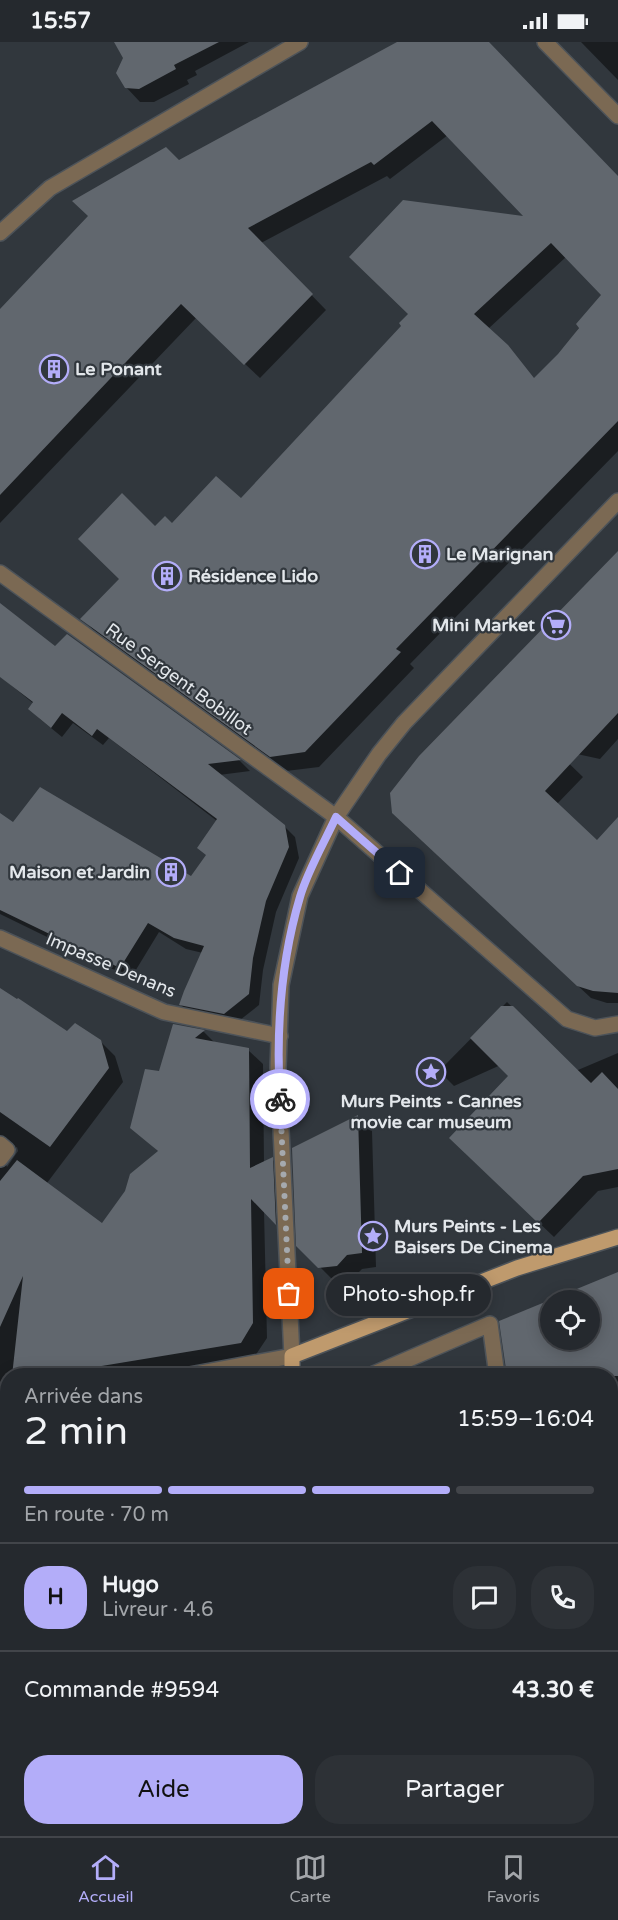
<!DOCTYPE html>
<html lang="fr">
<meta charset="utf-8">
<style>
:root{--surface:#25292e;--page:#2d3136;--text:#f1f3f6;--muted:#a3a6aa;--line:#42454a;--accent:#b3adf9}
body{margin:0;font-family:"Varela Round",sans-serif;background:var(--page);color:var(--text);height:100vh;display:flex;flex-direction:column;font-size:22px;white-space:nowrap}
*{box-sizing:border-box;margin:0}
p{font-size:20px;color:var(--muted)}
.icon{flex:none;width:33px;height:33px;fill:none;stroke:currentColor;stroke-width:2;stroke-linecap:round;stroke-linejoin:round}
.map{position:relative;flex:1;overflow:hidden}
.details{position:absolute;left:0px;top:1326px;width:618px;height:468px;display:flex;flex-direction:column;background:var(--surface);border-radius:24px 24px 0 0;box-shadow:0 3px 15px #0003,0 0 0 2px var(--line)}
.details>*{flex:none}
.tools{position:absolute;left:540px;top:1248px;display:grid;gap:12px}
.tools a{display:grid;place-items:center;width:60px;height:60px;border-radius:50%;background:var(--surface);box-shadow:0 3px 15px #0003,0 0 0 2px var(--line);font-size:30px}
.pin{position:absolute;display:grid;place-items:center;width:51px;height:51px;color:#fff;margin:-26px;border-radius:12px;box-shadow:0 3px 9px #0006}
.courier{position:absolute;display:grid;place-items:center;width:60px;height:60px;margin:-30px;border:4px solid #b3adf9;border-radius:50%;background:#fff;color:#222;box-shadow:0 2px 8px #0007}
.bubble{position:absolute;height:42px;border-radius:21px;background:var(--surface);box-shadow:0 3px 15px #0003,0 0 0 2px var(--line);font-size:20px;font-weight:600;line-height:42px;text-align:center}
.overview em{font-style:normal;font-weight:600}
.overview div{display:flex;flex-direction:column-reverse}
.overview{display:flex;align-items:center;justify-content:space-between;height:102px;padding:0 24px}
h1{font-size:39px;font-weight:600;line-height:45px}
.bar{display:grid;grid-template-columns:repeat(4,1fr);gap:9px 6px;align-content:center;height:72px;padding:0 24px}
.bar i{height:8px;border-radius:4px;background:var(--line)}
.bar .on{background:var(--accent)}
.bar p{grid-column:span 4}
.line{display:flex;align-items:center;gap:15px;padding:0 24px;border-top:2px solid var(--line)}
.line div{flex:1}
.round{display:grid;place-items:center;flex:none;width:63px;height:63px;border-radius:24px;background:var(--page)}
.action{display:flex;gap:12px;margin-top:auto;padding:12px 24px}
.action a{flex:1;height:69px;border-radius:24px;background:var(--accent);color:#111;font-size:24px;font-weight:600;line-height:69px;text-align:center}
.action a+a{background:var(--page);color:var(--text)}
.status{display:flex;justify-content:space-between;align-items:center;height:42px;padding:0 30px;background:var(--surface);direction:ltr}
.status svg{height:16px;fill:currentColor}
.tabs{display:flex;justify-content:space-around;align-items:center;height:84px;border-top:2px solid var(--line);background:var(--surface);font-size:16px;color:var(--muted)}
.tabs a{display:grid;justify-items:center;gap:3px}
.tabs .on{color:var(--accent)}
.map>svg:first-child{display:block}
</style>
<div class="status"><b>15:57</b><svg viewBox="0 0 49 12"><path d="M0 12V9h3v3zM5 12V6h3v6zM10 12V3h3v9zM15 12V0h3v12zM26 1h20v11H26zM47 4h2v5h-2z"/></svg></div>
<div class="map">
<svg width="618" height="1794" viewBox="0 0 618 1794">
<rect width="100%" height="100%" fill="#31373d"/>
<!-- green -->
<polygon fill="#57582e" points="7,1377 7,1449 0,1441 0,1379"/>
<!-- shadow -->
<g fill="#0007" fill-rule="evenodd">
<polygon points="116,0 249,0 195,29 197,33 187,38 189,42 154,60 140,60 126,45 125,16"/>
<path d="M400,0H487L618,136V409L410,622L414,626L319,725L286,729L97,592L83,577L121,537L155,486L173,484L241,458L403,284L410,272L527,176L448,93L390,137L387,134L261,201L326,268L260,336L196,276L0,481V268L179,120ZM566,215L603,253L537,343L488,287Z"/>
<polygon points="581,0 618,0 618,38"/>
<polygon points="618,511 618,697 600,717 554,707 583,735 557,762 597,800 618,777 618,961 607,961 591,956 406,784"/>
<polygon points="0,563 56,606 67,594 240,719 250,729 219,733 284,784 295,795 299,816 276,870 263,928 259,963 235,982 191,973 181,963 203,911 186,907 159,890 131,936 0,872 0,773 14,782 192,836 207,814 217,779 109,696 103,703 73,681 62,695 40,677 30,667 34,662 0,634"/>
<path d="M0,951L67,991L100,999L115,1014L123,1040L47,1141L102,1183L159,1110L132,1085L160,1030L174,984L204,990L215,1001L248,1008L263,1022L264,1121L272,1117L286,1131L289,1194L264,1169L267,1296L255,1314L138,1334H8V1355L0,1356ZM17,1105L18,1109L7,1125L5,1121L6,1110Z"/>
<polygon points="507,960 549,1001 454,1044 439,1029"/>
<polygon points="618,1011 618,1145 598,1149 554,1195 465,1111 519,1053"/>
<polygon points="358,1075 372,1089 376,1225 362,1227 351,1238 334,1239 298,1203 293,1107"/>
<polygon points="618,1232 618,1353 610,1356 610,1334 501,1280 550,1259 550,1298 590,1298 590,1258 553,1258"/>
<polygon points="8,1395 8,1434 4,1430"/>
<polygon points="610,1456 618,1457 618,1556 610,1555"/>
<polygon points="0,1496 8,1503 8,1637 0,1630"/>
<polygon points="610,1655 618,1658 618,1765 610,1762"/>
<polygon points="0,1724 8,1731 8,1762 0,1770"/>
<polygon points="98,1786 175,1786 172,1794 96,1794"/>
<polygon points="220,1786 318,1786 323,1794 217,1794"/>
<polygon points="453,1786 488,1786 481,1794 463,1794"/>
</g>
<!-- building -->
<g fill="#61676e" fill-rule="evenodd">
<polygon points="114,0 219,0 174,23 176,27 139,47 125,46 116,31 123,16"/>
<path d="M397,0H489L618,134V379L396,607L401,610L305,710L270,715L80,577L119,537L78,497L122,451L155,484L165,474L172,481L216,434L241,456L401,284L399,281L408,272L349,215L403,158L523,174L432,79L374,123L371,120L248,186L313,252L244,323L181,262L0,453V267L88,174L72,159L166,105L179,118ZM551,201L601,253L576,282L579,286L558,312L534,336L508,303L474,272Z"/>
<polygon points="618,509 618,671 545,749 597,798 618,775 618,951 593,949 577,944 392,771 390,751 419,714"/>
<polygon points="0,561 55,604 67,592 241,718 208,722 285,783 289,805 266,859 253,916 249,952 224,972 179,963 184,949 204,904 174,896 148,881 120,926 0,868 0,771 13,780 40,745 191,834 206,813 197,806 217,777 97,687 92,694 62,671 51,686 28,667 33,660 0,635"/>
<polygon points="0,946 17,957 18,956 67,989 75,981 101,998 109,1026 50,1105 0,1070"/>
<polygon points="501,964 513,964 591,1041 602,1030 618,1047 618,1127 583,1134 538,1181 449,1096 508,1034 470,996"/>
<polygon points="173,982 205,988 195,996 249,1006 250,1126 273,1115 276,1183 251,1157 253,1281 241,1301 41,1334 12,1334 23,1234 0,1285 0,1139 17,1118 102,1181 125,1149 130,1132 158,1109 130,1086 145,1027 159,1029"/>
<polygon points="358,1073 362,1211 347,1213 337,1224 318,1226 296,1204 292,1106"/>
<path d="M618,1230V1334H507L499,1279ZM550,1258H590V1298H550Z"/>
</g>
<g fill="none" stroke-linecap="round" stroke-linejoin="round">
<!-- minor casing -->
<g stroke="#4d5359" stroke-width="18">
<g id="minor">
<polyline points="545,0 618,74"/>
<polyline points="0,191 50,146 300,0"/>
<polyline points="0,531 336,775 567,977 595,986 618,982"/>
<polyline points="0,896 164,970 280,994"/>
<polyline points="0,1102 7,1108 0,1117"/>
<polyline points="184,1334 292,1314 278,1026 281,943 300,854 336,775 379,712 404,681 618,459"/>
<polyline points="369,1334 490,1282 497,1334"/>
<polyline points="0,1367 8,1365"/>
<polyline points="0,1379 8,1377"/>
<polyline points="0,1441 8,1449"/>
<polyline points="0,1464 8,1471"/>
<polyline points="401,1786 412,1794"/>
</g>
</g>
<!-- major casing -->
<g stroke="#4d5359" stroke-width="18">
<g id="major">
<polyline points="292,1334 292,1314 517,1226 618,1195"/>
<polyline points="189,1794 192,1786"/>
</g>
</g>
<!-- minor -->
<use href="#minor" stroke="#7b6953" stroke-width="15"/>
<!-- major -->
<use href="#major" stroke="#bf9a6d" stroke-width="15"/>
</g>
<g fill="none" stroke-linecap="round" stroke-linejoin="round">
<!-- done -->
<polyline stroke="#a5a9ae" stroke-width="6" stroke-dasharray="0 10.8" points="280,1057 289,1252"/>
<!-- route -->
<path stroke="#b3adf9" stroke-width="8" d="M280,1057C276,990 281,919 300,855C307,830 325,799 336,775L400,831"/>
</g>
<!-- icons -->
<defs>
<g id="building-ring" transform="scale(1.5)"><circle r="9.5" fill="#31373d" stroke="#b3adf9" stroke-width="1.5"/><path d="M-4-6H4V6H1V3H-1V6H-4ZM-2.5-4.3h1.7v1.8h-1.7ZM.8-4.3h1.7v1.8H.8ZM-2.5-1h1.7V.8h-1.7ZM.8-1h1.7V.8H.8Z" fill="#b3adf9"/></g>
<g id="supermarket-ring" transform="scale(1.5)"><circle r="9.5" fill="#31373d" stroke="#b3adf9" stroke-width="1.5"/><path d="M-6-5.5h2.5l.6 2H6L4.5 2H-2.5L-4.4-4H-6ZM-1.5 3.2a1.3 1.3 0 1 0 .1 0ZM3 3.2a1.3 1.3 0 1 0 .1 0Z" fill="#b3adf9"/></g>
<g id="sight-ring" transform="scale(1.5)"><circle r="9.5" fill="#31373d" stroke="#b3adf9" stroke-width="1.5"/><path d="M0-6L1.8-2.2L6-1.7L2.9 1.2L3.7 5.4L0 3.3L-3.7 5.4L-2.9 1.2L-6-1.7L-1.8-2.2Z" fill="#b3adf9"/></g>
</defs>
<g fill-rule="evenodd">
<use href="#building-ring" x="54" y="327"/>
<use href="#building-ring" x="425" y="512"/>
<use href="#building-ring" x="167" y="534"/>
<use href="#supermarket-ring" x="556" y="583"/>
<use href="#building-ring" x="171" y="830"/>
<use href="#sight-ring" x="431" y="1030"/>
<use href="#sight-ring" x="373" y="1194"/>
</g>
<g text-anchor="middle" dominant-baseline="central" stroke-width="4.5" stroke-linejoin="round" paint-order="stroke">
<!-- poi labels -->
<g font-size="18" font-weight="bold" fill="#e3e7eb" stroke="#31373d" text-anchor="start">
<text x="75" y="327">Le Ponant</text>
<text x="446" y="512">Le Marignan</text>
<text x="188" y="534">Résidence Lido</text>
<text x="535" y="583" text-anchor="end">Mini Market</text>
<text x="150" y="830" text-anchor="end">Maison et Jardin</text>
<text x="431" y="1059" text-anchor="middle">Murs Peints - Cannes<tspan x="431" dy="21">movie car museum</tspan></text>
<text x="394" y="1184">Murs Peints - Les<tspan x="394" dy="21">Baisers De Cinema</tspan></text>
</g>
<!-- street labels -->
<g font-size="18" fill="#e3e7eb" stroke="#31373d">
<text transform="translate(179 637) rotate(36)">Rue Sergent Bobillot</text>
<text transform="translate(111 923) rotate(23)">Impasse Denans</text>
</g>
</g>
</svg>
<div class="tools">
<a><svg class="icon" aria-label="locate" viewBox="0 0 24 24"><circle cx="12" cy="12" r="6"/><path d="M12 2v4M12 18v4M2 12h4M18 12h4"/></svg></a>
</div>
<div class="pin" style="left:289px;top:1252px;background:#ea580c"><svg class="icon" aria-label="bag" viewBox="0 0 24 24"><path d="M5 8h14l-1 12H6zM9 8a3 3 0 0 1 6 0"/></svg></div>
<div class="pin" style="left:400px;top:831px;background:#1f2937"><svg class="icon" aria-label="home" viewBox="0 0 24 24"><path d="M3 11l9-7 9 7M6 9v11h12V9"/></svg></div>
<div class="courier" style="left:280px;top:1057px"><svg class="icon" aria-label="bike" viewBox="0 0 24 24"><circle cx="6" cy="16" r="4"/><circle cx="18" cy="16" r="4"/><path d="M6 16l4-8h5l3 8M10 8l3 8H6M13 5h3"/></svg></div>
<div class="bubble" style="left:326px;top:1232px;width:165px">Photo-shop.fr</div>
<section class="details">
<div class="overview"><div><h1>2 min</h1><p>Arrivée dans</p></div><em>15:59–16:04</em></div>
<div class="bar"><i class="on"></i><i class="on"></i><i class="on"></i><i></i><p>En route · 70 m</p></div>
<div class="line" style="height:108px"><b class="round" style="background:var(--accent);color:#111">H</b><div><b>Hugo</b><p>Livreur · 4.6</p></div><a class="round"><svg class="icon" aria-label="chat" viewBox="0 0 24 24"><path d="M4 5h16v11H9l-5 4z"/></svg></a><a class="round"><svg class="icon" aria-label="phone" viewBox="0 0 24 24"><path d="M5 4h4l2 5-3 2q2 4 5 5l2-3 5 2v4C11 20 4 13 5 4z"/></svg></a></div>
<div class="line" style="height:78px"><div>Commande #9594</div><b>43.30 €</b></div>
<div class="action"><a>Aide</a><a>Partager</a></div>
</section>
</div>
<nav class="tabs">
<a class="on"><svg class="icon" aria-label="home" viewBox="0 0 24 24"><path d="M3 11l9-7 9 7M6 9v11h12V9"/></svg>Accueil</a>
<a><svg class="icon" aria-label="map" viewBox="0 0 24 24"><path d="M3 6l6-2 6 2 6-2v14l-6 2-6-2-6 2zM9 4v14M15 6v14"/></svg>Carte</a>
<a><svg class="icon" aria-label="saved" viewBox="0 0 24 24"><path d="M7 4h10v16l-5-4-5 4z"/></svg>Favoris</a>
</nav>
